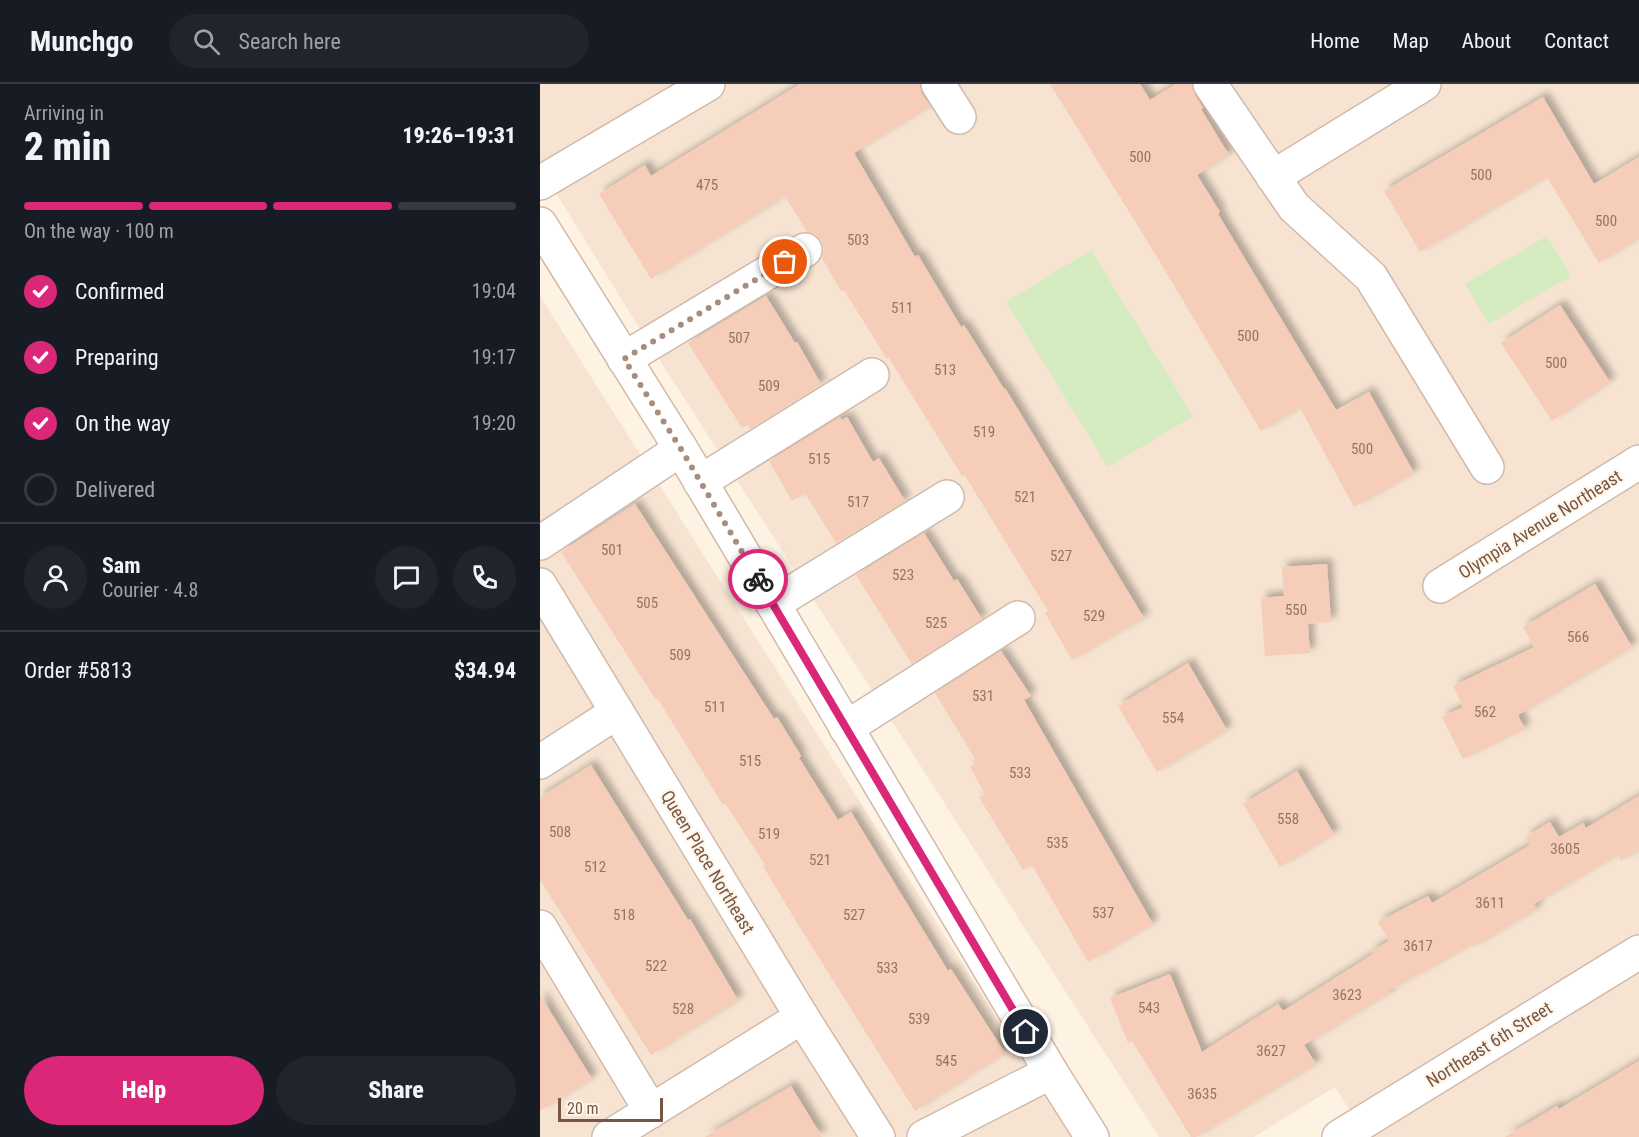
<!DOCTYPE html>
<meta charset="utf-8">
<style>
:root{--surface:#171b24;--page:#20242c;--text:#f1f3f6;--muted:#9ea1a6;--line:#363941;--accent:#db2777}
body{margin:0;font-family:"Roboto Condensed",sans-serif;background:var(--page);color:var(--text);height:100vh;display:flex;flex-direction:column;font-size:22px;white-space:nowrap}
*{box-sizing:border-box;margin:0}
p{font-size:20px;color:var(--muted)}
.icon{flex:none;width:33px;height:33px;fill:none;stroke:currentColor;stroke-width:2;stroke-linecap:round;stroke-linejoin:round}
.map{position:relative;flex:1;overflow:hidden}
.panel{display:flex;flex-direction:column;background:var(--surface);width:540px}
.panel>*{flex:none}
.scale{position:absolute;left:18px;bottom:15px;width:105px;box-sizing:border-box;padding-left:6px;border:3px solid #775647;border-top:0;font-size:16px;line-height:21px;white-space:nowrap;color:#775647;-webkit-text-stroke:4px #fff6ea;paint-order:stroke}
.pin{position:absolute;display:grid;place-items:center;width:51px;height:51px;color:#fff;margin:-26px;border:3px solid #fff;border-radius:50%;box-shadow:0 2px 6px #0007}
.courier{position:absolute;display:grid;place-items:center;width:60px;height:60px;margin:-30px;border:4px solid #db2777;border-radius:50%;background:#fff;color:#222;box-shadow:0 2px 8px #0007}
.overview em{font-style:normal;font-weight:800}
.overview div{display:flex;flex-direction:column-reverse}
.overview{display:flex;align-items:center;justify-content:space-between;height:102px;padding:0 24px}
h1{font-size:39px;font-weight:800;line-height:45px}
.bar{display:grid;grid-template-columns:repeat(4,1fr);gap:9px 6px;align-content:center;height:72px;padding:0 24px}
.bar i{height:8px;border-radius:4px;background:var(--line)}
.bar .on{background:var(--accent)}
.bar p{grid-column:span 4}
.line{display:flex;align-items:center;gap:15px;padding:0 24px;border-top:2px solid var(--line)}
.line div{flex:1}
.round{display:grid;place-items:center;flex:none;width:63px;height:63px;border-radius:32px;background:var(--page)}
ol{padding:0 24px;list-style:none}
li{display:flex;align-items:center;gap:18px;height:66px}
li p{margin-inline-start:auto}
li .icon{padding:6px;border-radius:50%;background:var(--accent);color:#fff;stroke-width:4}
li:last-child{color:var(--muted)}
li i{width:33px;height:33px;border:3px solid var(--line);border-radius:50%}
.cta{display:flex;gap:12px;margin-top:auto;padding:12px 24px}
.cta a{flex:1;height:69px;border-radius:36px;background:var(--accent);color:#fff;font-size:24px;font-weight:800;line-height:69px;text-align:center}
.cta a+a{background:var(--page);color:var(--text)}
header{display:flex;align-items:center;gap:36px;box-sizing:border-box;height:84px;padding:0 30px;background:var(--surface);border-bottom:2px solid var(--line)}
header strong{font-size:28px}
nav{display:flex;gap:33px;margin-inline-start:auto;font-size:21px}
.search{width:420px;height:54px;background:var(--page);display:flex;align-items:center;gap:15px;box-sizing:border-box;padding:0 21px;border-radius:33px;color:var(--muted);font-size:22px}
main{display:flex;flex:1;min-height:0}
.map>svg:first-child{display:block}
</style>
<header>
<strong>Munchgo</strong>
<div class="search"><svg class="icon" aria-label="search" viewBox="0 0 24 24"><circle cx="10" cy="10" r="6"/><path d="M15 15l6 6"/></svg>Search here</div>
<nav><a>Home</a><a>Map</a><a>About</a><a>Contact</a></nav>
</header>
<main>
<section class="panel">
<div class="overview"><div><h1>2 min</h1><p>Arriving in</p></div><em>19:26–19:31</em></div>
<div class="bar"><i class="on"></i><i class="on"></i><i class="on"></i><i></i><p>On the way · 100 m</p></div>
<ol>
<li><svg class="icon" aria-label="check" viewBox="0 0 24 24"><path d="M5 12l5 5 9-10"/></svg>Confirmed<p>19:04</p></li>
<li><svg class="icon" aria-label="check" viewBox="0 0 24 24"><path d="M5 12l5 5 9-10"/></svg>Preparing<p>19:17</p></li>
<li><svg class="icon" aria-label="check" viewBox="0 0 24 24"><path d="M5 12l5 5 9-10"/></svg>On the way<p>19:20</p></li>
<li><i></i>Delivered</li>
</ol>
<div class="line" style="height:108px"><a class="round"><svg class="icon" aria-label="person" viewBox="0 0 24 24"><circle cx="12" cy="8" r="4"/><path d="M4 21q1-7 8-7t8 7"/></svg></a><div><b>Sam</b><p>Courier · 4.8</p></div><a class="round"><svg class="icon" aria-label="chat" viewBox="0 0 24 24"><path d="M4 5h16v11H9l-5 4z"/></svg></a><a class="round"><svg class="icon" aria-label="phone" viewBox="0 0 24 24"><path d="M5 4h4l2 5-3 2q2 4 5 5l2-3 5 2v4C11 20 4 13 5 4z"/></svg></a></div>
<div class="line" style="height:78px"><div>Order #5813</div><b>$34.94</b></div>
<div class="cta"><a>Help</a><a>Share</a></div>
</section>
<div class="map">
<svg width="1099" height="1053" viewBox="0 0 1099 1053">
<defs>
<filter id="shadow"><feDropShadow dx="5.5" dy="-5.5" stdDeviation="3" flood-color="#0004"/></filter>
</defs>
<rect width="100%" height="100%" fill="#fef2e3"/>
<!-- residential -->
<g fill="#f6e3d1">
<polygon points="0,0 1099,0 1099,1053 827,1053 795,1003 714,1053 619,1053 101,247 0,83"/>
<polygon points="0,212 34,266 532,1053 0,1053"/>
</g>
<!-- green -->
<g fill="#d4ecc0">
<polygon points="1007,152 1031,192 949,240 925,200"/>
<polygon points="551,166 653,332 568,383 466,218"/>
</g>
<!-- building -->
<g fill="#f5cdb9" filter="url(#shadow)">
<polygon points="260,0 379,0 382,10 390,22 314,69 375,173 378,171 421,243 424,241 464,305 465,304 604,534 532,576 505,529 508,527 424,390 422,392 349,274 347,275 304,206 301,207 282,174 284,165 281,156 275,150 267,148 245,112 111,195 59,110 105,81 111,92"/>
<polygon points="510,0 600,0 610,16 636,0 651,0 655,11 663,24 661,25 689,71 657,91 680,128 678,130 796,326 829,308 874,389 814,423 760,324 721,347 617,173"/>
<polygon points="1003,13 1054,100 1099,73 1099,154 1059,179 1007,93 880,168 844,107"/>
<polygon points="226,212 255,259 257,258 281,300 210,345 207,341 202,344 148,259"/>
<polygon points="1020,221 1070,298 1012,337 961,259"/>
<polygon points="300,333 302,336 307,333 333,378 339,374 365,417 296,459 265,409 252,417 229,377"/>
<polygon points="95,420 234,635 237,633 261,672 259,674 298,736 311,728 408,887 411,885 465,969 375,1027 257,839 223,782 225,781 185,719 183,721 118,615 116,616 21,468"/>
<polygon points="384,449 414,497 417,495 442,535 372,580 316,491"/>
<polygon points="787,480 791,538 768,540 770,569 725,572 721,514 744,512 742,483"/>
<polygon points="1055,500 1092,563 978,631 985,645 923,675 902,633 923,623 913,602 994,563 983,543"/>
<polygon points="461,567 491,612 484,616 613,840 548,878 492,781 483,786 439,713 445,710 430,683 437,678 395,609"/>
<polygon points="648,579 687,646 617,688 578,622"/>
<polygon points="51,681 148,836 150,835 198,916 111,971 0,796 0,713"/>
<polygon points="757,687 794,750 740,783 703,720"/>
<polygon points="1099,712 1099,766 1081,777 1078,771 994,820 997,825 933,863 932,861 848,907 850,909 764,961 776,980 656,1053 651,1053 592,957 588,959 570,914 630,890 662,968 738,920 743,927 833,870 831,867 849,857 838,838 888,812 892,819 990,761 985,753 1010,738 1019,753 1043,739 1046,744"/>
<polygon points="0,911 52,995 0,1027"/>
<polygon points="1099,977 1099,1053 965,1053 1017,1022 1019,1025"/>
<polygon points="251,1002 282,1053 165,1053"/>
</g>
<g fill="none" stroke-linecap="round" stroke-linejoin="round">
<!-- minor casing -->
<g stroke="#d2baab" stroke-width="36">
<g id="minor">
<polyline points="398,0 419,33"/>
<polyline points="670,0 754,123 831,193 947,383"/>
<polyline points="733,93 884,0"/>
<polyline points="0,99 168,0"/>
<polyline points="0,140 141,365 511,988 552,1053"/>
<polyline points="84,275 265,166"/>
<polyline points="160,398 332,291"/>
<polyline points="0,459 141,365"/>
<polyline points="0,501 262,933 338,1053"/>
<polyline points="900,502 1099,378"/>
<polyline points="233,520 407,413"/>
<polyline points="306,644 478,534"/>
<polyline points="0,678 77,628"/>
<polyline points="0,843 111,1027"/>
<polyline points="69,1053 262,933"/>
<polyline points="384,1053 511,988"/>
<polyline points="799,1053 1099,868"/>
</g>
</g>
<!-- minor -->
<use href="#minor" stroke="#fff" stroke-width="33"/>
</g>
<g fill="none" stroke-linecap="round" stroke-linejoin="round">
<!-- done -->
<polyline stroke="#a68d7e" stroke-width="6" stroke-dasharray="0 10.8" points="218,495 141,365 84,275 245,178"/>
<!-- route -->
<polyline stroke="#db2777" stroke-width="8" points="218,495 486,948"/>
</g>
<g text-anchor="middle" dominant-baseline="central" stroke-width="4.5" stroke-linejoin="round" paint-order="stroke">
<!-- number labels -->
<g font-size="15" fill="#967464">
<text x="600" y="73">500</text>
<text x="941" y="91">500</text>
<text x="167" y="101">475</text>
<text x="1066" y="137">500</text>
<text x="318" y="156">503</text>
<text x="362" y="224">511</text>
<text x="708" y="252">500</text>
<text x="199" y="254">507</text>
<text x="1016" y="279">500</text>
<text x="405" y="286">513</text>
<text x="229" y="302">509</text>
<text x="444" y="348">519</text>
<text x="822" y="365">500</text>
<text x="279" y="375">515</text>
<text x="485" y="413">521</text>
<text x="318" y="418">517</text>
<text x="72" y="466">501</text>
<text x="521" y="472">527</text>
<text x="363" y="491">523</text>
<text x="107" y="519">505</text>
<text x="756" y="526">550</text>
<text x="554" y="532">529</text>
<text x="396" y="539">525</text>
<text x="1038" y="553">566</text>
<text x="140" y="571">509</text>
<text x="443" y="612">531</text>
<text x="175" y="623">511</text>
<text x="945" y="628">562</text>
<text x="633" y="634">554</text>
<text x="210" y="677">515</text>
<text x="480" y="689">533</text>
<text x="748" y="735">558</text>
<text x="20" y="748">508</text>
<text x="229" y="750">519</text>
<text x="517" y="759">535</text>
<text x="1025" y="765">3605</text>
<text x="280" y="776">521</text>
<text x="55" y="783">512</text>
<text x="950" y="819">3611</text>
<text x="563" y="829">537</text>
<text x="84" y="831">518</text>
<text x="314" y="831">527</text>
<text x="878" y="862">3617</text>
<text x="116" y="882">522</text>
<text x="347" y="884">533</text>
<text x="807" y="911">3623</text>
<text x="609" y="924">543</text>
<text x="143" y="925">528</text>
<text x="379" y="935">539</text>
<text x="731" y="967">3627</text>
<text x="406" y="977">545</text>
<text x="662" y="1010">3635</text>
</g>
<!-- street labels -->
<g font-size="18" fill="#775647" stroke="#fff6ea">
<text transform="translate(1000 440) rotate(-32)">Olympia Avenue Northeast</text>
<text transform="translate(168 778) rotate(59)">Queen Place Northeast</text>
<text transform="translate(949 960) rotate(-32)">Northeast 6th Street</text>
</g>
</g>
</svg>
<div class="scale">20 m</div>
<div class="pin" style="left:245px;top:178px;background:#ea580c"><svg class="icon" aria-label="bag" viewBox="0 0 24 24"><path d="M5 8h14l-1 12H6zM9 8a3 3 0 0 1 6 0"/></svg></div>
<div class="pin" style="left:486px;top:948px;background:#1f2937"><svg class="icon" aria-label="home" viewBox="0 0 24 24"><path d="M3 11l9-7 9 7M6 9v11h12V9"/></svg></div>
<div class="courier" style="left:218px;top:495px"><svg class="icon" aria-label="bike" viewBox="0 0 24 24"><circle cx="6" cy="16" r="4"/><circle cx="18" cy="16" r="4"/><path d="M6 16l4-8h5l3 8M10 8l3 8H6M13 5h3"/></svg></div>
</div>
</main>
